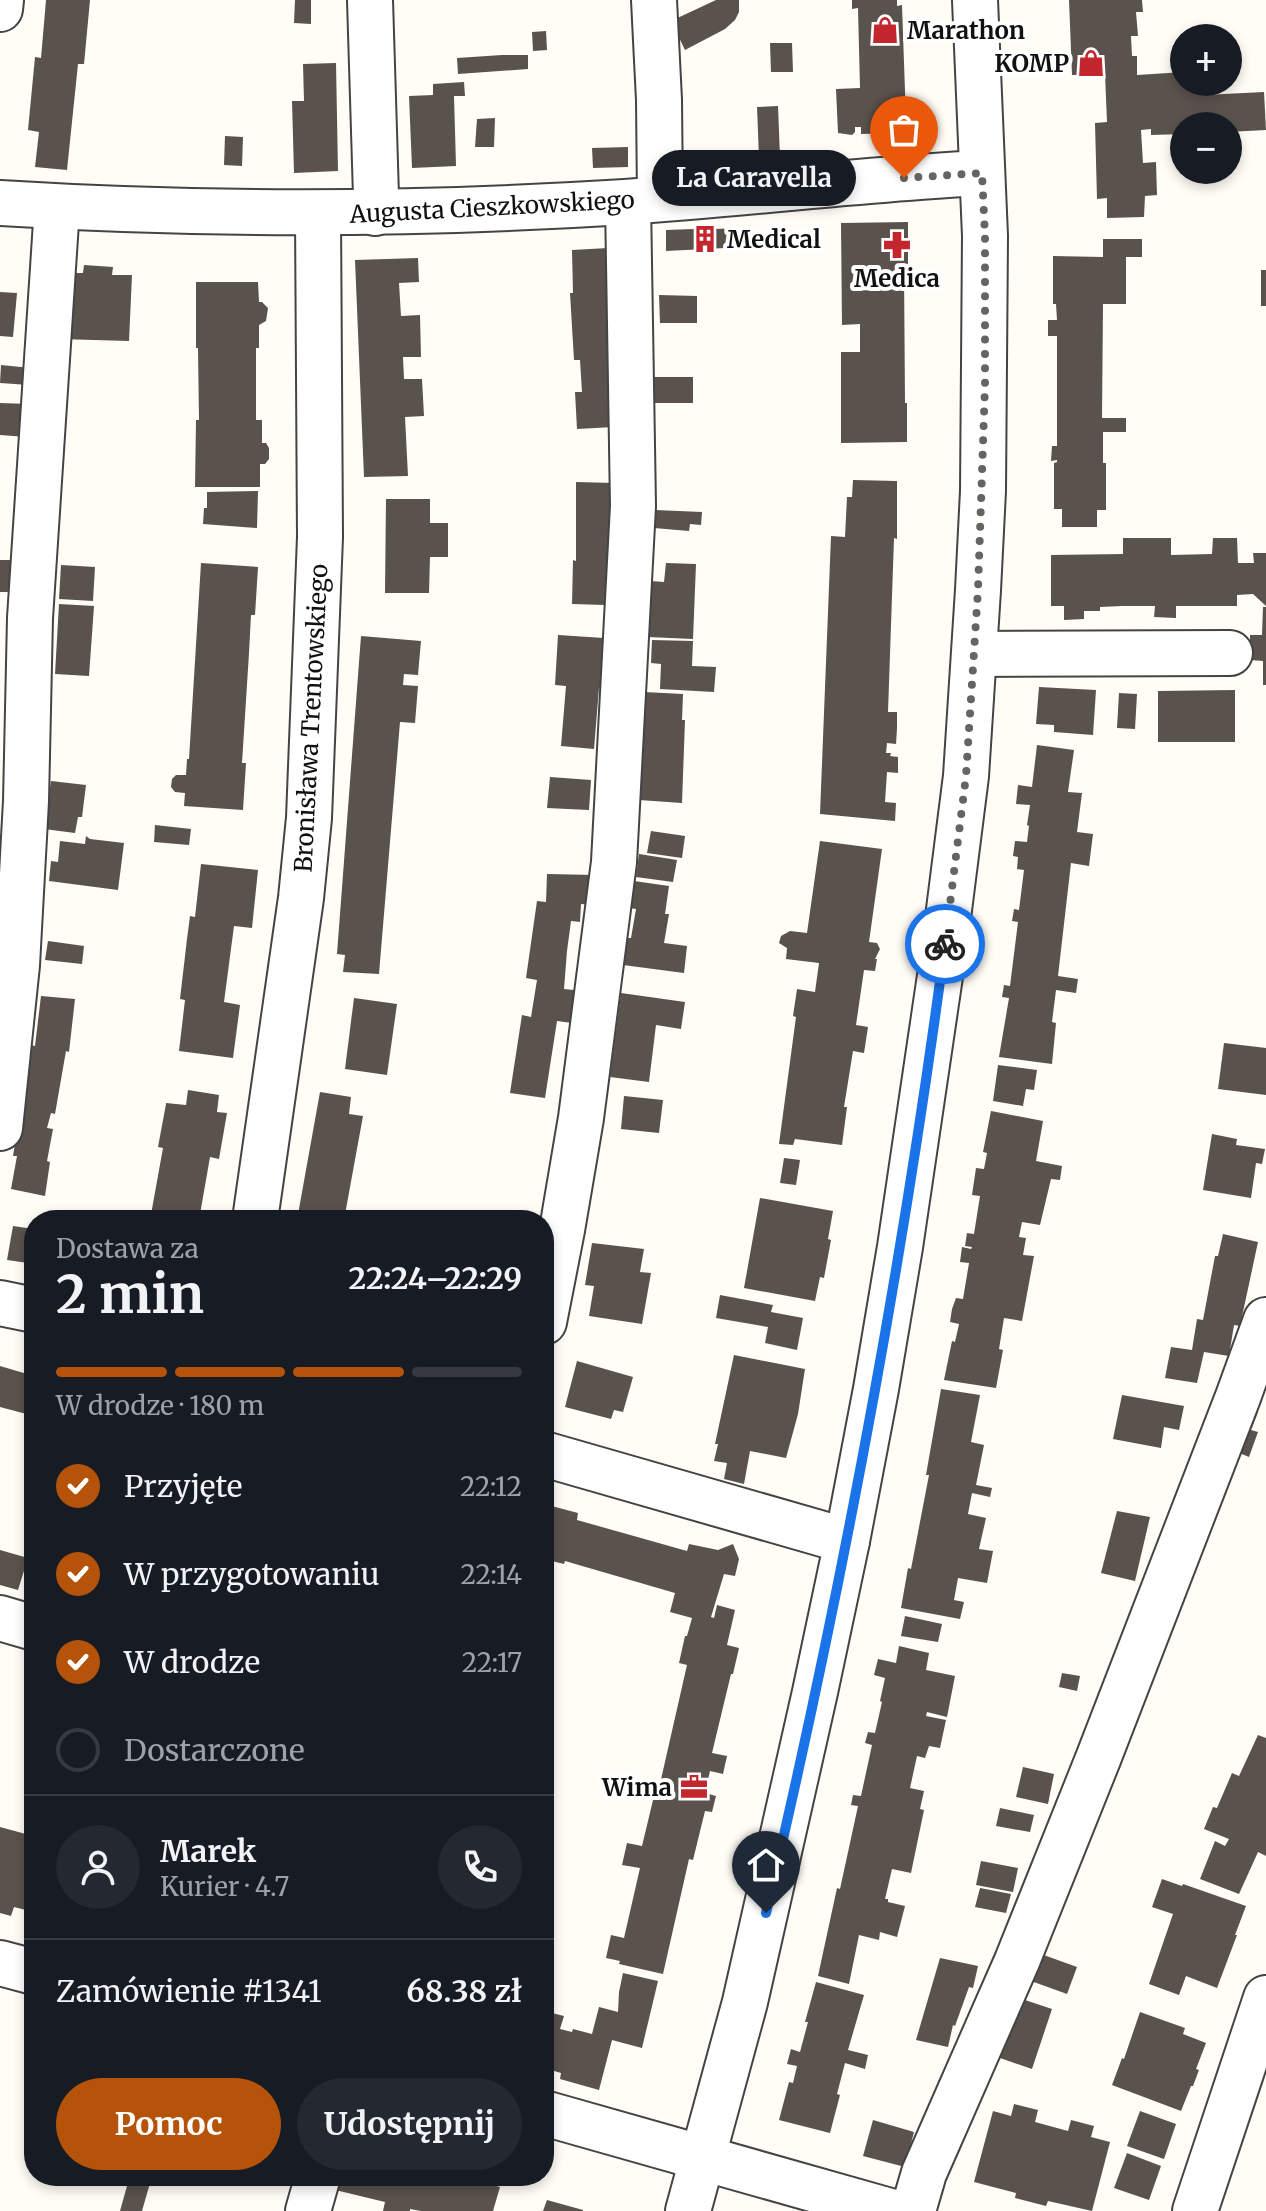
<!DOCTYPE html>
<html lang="pl">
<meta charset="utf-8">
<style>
:root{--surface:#171b24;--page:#242831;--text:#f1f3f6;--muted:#9ea1a6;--line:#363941;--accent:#b45309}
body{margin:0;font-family:Merriweather,serif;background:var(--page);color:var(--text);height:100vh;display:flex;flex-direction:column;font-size:30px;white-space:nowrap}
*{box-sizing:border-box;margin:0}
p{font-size:26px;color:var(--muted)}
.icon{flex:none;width:44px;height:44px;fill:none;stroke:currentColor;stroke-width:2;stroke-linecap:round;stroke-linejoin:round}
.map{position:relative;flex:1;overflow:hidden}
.details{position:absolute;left:24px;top:1210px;width:530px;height:976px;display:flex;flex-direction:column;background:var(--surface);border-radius:32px;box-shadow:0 4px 12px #0003}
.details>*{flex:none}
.buttons{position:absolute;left:1170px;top:24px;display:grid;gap:16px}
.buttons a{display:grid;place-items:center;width:72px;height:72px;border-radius:50%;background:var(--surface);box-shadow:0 4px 12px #0003;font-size:40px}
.pin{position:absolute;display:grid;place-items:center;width:68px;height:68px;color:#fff;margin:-82px -34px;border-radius:50% 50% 50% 0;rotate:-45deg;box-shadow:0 0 8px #0007}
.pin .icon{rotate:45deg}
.courier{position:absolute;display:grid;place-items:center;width:80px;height:80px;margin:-40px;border:6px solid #1a73e8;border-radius:50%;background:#fff;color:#222;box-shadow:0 2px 10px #0007}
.bubble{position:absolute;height:56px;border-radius:28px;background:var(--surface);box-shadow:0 4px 12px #0003;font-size:26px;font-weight:700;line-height:56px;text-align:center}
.summary em{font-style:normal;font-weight:700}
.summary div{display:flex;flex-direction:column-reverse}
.summary{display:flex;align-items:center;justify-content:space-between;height:136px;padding:0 32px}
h1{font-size:52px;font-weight:700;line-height:60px}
.bar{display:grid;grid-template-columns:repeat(4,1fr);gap:12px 8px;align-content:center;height:96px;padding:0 32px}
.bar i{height:10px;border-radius:6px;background:var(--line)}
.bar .active{background:var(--accent)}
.bar p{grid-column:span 4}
.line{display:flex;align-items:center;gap:20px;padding:0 32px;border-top:2px solid var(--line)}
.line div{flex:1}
.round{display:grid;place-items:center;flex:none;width:84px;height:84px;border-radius:42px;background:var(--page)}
ol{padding:0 32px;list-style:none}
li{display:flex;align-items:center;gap:24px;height:88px}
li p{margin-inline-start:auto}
li .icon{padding:8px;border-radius:50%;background:var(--accent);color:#fff;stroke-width:4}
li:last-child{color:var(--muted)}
li i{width:44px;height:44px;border:4px solid var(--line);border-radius:50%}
.primary-button{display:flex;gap:16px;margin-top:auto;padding:16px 32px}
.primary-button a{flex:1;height:92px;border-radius:48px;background:var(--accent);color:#fff;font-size:32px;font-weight:700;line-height:92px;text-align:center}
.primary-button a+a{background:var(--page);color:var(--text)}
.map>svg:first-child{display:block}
</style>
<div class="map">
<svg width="1266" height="2211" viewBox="0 0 1266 2211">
<rect width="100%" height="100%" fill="#fffdf5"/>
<!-- building -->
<g fill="#5a524d">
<polygon points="46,0 90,0 84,64 78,64 67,170 35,167 39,132 28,130 35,57 41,58"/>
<polygon points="295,0 311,0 311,24 294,23"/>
<polygon points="716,0 739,0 739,12 735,20 725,29 685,50 671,21"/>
<polygon points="852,0 897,0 897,6 902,5 906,120 895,133 861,134 861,127 855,127 855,132 852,135 838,133 836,89 860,88 858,8 852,9"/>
<polygon points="1069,0 1142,0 1143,12 1136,12 1138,36 1131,36 1132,56 1137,56 1137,75 1184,72 1184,82 1204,82 1204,95 1264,92 1266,130 1228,132 1228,126 1184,126 1184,134 1151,135 1151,129 1141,130 1143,163 1156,162 1157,195 1145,196 1144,217 1107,218 1107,198 1097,199 1095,123 1107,122 1105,74 1072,75"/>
<polygon points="546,31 547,50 533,51 532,32"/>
<polygon points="770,43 792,43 793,72 771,72"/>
<polygon points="502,55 528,55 528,69 458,74 457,58"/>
<polygon points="336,63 338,171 294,173 292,101 304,101 303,64"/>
<polygon points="464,82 465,96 454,96 456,166 412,168 409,96 433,95 433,84"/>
<polygon points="778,106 780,157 759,158 757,107"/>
<polygon points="495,118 494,147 475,147 477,119"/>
<polygon points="225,136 243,137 242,166 224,165"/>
<polygon points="628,147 628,167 593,168 592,148"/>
<polygon points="908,222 908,270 904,270 905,403 907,403 907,442 841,443 841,352 860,352 860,324 842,325 841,223"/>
<polygon points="710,225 713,229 745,228 745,247 666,251 666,230 694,229 699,226"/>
<polygon points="1103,239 1142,239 1142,257 1126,257 1126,304 1103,304 1102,418 1126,418 1126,432 1103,432 1103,463 1106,463 1106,510 1097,510 1097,527 1062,527 1062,509 1054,509 1054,463 1057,462 1057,460 1051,461 1052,446 1057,446 1057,336 1048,336 1048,320 1057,320 1056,304 1053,304 1053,256 1103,257"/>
<polygon points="608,248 614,427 577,429 575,392 582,392 580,360 574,360 570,293 573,293 572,250"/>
<polygon points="418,258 419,282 399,283 401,316 420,315 421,357 403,357 404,379 422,379 424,416 405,417 408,476 364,477 355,260"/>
<polygon points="84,265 113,267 112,275 132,275 129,341 59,339 61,273 83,273"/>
<rect x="1261" y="270" width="5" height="36"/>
<polygon points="196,282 258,282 259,302 262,302 268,308 266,321 259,325 259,348 256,348 256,420 262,420 262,443 266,443 269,448 269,459 265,464 260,464 260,487 195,487 196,420 199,420 198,348 196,348"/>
<polygon points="0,292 17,293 13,337 0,336"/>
<polygon points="659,295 697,296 697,323 660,323"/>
<polygon points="1,365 31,368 29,385 0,383"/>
<polygon points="654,377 693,377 693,403 653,403"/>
<polygon points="0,403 29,404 27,437 0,435"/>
<polygon points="853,480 897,481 897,539 894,538 888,712 897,712 897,728 896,744 887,743 886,753 891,753 890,756 898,757 898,773 887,772 885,802 896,803 895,821 820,814 831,536 845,537 847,497 852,497"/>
<polygon points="576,482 615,483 615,562 607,562 605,605 572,604 573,560 576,561"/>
<polygon points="258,491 257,528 203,524 204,508 207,508 207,492"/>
<polygon points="386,499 430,499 430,523 448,523 448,557 430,557 429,593 385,593"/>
<polygon points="655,510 702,512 701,525 690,524 689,531 654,528"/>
<polygon points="1123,538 1171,538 1171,555 1212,554 1213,538 1237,538 1238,563 1254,563 1253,553 1266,553 1266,606 1253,594 1237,595 1237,606 1176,606 1176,618 1154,617 1155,606 1122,606 1100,607 1100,611 1084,611 1084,619 1064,620 1064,606 1051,606 1051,555 1123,554"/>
<polygon points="0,560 12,560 11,592 0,592"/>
<polygon points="201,563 258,567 255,615 251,615 249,653 242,763 246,763 243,810 184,806 185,793 175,792 171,787 172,779 176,775 186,775 187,759 189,759"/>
<polygon points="666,563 696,564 693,639 648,637 651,581 664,582"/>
<polygon points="61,565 95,567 93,601 59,599"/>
<polygon points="59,604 94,606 89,676 55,674"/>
<polygon points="1263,607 1266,607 1266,685 1263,685 1263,661 1250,660 1250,635 1262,635"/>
<polygon points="558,635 604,638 601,688 599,688 594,749 561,746 566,686 555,685"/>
<polygon points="361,636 421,641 418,675 404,674 403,685 418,686 415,723 400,722 379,974 343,972 345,955 337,954"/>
<polygon points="652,640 693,641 692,666 716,667 714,692 660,689 661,664 651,663"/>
<polygon points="1039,687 1096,690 1093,735 1054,732 1054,725 1036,724"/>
<polygon points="1235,690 1235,742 1158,742 1158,691"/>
<polygon points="644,692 683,694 682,720 685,720 682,803 639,800"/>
<polygon points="1119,693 1137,694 1135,729 1117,728"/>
<polygon points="1037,745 1074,750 1068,792 1082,793 1077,832 1093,834 1089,866 1071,863 1058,976 1078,979 1076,993 1056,990 1052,1022 1056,1023 1052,1064 999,1057 1009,998 1002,997 1004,985 1010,986 1018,922 1012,921 1014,909 1019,910 1024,870 1017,869 1018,857 1013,856 1015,841 1027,842 1029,826 1027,825 1030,805 1016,804 1018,785 1032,787"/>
<polygon points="550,777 591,780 589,810 547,808"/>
<polygon points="51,781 86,785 82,817 78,817 75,833 44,829"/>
<polygon points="155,825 191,829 189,845 154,842"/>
<polygon points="651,831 685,836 682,858 647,853"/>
<polygon points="86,836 90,839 124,843 118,890 49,881 51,861 58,862 60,841 85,844"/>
<polygon points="820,841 882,849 869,942 877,943 880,949 875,959 877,959 875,971 864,970 856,1025 868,1027 864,1053 853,1051 844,1107 847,1107 842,1145 795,1139 793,1145 779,1144 796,1017 793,1016 797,989 815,992 819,963 786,959 787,948 779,943 781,936 790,931 807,933"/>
<polygon points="639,854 677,860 673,882 636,877"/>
<polygon points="201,864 258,870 252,928 234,926 224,1002 240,1005 233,1058 179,1051 185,1000 180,999 187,939 190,916 195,917"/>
<polygon points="547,874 595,875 594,905 581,904 580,922 571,921 567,951 564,989 574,990 572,1010 582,1011 580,1024 557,1021 545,1098 510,1093 522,1015 531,1017 537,980 526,978 537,901 546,902"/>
<polygon points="634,881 669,886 665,914 669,914 664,943 687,946 684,973 623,965 627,938 631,938 636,909 629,908"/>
<polygon points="48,941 84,946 82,964 45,960"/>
<polygon points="621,993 685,1002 681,1029 656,1025 649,1082 610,1077"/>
<polygon points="41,996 75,999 69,1052 66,1051 55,1114 51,1113 47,1128 53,1129 47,1161 50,1162 45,1196 11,1189 17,1156 13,1156 31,1045 35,1046"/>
<polygon points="354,998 397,1004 387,1075 345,1069"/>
<polygon points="1224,1043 1266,1048 1266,1095 1218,1089"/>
<polygon points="998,1065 1037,1070 1034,1090 1026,1089 1023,1106 993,1101"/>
<polygon points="188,1090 219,1095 217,1112 227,1113 219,1159 210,1157 199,1220 150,1220 163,1148 158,1147 166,1104 166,1103 186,1105"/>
<polygon points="320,1092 351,1097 349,1114 363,1116 344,1220 297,1220"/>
<polygon points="624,1096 663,1100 659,1133 621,1129"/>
<polygon points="991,1111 1043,1121 1036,1161 1062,1166 1060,1180 1051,1179 1040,1225 1022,1222 1019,1237 1026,1238 1023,1255 1034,1256 1022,1321 1004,1318 999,1349 1003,1350 996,1388 944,1380 952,1341 955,1342 959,1324 950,1322 952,1309 956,1298 963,1299 969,1263 960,1262 962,1247 971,1249 972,1247 965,1246 967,1233 974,1234 980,1196 972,1195 976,1168 984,1169 987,1153 983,1152"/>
<polygon points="1212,1134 1237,1139 1236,1145 1265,1149 1262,1164 1256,1163 1251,1198 1203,1190"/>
<polygon points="784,1158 800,1160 796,1185 780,1183"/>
<polygon points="760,1198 833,1211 828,1239 831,1240 824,1278 820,1277 815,1301 744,1288"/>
<polygon points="13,1226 34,1229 28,1263 7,1260"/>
<polygon points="1223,1234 1258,1242 1240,1326 1234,1325 1229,1356 1204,1352 1197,1383 1165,1378 1171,1347 1192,1350 1197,1319 1203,1320 1215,1256 1218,1256"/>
<polygon points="592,1243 644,1249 640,1272 651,1273 642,1324 589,1316 594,1286 585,1285"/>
<polygon points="720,1295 773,1305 771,1312 803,1318 797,1350 765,1343 768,1327 716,1318"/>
<polygon points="734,1355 805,1369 798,1414 786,1458 750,1451 744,1484 724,1479 727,1463 714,1461 718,1444 715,1444"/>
<polygon points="577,1361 633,1377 623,1412 614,1410 611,1419 565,1407"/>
<polygon points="0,1366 34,1376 34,1416 0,1407"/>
<polygon points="941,1389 980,1395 971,1442 984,1445 976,1485 992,1488 990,1497 972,1493 968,1514 986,1518 979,1549 993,1551 987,1583 958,1578 954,1600 964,1602 960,1619 901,1608 908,1568 911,1569 929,1475 926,1475"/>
<polygon points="1122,1395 1184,1406 1179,1430 1164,1427 1161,1448 1113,1439"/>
<polygon points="1246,1407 1258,1412 1251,1430 1258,1432 1249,1457 1232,1450"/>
<polygon points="544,1504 578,1513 577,1520 687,1551 689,1544 718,1550 733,1544 739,1559 735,1576 724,1574 711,1617 714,1618 717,1605 735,1610 727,1645 739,1648 733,1674 731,1674 712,1753 727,1756 723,1774 710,1771 705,1793 716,1796 712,1812 705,1811 693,1860 689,1859 663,1974 619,1964 620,1961 606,1958 611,1935 624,1938 640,1868 622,1865 627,1843 642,1846 654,1796 657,1797 687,1665 679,1663 685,1636 687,1636 692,1618 670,1612 675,1593 565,1561 564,1564 544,1559"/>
<polygon points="1117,1511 1150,1517 1135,1581 1101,1573"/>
<polygon points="0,1550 28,1558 18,1590 0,1585"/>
<polygon points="905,1616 942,1624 938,1642 901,1636"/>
<polygon points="899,1646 929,1653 926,1670 955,1676 947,1717 927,1712 926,1716 946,1720 940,1748 929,1746 925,1758 917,1756 910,1788 924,1791 920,1809 924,1810 911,1873 892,1869 885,1899 888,1899 888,1902 905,1906 897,1937 880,1932 879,1940 859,1935 849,1984 818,1976 837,1888 840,1889 858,1806 851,1805 853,1795 861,1796 872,1745 865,1743 868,1732 875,1733 882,1702 880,1701 885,1678 874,1675 878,1659 896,1663"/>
<polygon points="1062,1673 1080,1676 1077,1691 1059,1687"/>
<polygon points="1258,1735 1266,1738 1266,1856 1258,1852 1239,1894 1200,1879 1215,1841 1225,1846 1229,1839 1204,1829 1213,1807 1217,1808 1232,1773 1239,1776"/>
<polygon points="1023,1767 1054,1774 1048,1804 1016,1797"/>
<polygon points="1000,1808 1034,1815 1030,1832 996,1826"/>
<polygon points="0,1827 33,1836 24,1869 34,1871 34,1912 14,1907 11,1916 0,1913"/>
<polygon points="981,1861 1018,1868 1013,1892 976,1885"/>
<polygon points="1162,1879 1182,1886 1183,1884 1246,1906 1235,1935 1237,1935 1217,1988 1186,1976 1179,1995 1149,1984 1173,1914 1152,1907"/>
<polygon points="980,1888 1011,1894 1006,1913 975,1907"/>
<polygon points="1041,1954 1077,1967 1067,1994 1031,1981"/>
<polygon points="940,1958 978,1966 973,1988 969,1987 955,2026 953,2025 948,2047 916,2040"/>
<polygon points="623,1973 658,1981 642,2048 612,2040 599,2090 560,2079 561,2073 544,2068 544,2011 564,2016 560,2029 572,2032 573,2029 592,2034 599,2007 618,2012 619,1992"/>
<polygon points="816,1982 864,1995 848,2050 868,2055 865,2069 845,2063 837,2094 840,2095 830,2133 779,2120 789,2082 793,2083 797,2066 787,2064 791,2049 800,2052 808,2022 805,2022"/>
<polygon points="1019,1998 1052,2009 1032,2069 1000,2058"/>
<polygon points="1140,2012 1185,2028 1183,2034 1206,2043 1196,2069 1199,2070 1193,2086 1191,2086 1181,2111 1112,2085 1122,2058 1124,2059"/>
<polygon points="1014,2104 1038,2110 1035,2122 1068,2131 1071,2120 1094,2126 1091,2137 1110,2142 1092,2211 1048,2201 1046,2206 1015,2198 1016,2193 974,2182 993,2111 1011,2116"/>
<polygon points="1140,2111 1176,2124 1164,2159 1127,2146"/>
<polygon points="873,2120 914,2132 905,2167 863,2156"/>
<polygon points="1127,2153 1161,2166 1149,2200 1114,2188"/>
<polygon points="96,2176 152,2176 142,2211 120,2211 127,2186"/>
<polygon points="326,2176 437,2176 436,2180 465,2186 466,2178 500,2187 493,2211 421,2211 410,2209 410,2211 383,2211 385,2202 323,2187"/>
<polygon points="547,2200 583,2210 583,2211 543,2211"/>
</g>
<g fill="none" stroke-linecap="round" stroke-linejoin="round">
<!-- minor casing -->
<g stroke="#444" stroke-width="48">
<g id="minor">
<polyline points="370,0 376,196 375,213"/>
<polyline points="654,0 659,100 660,198"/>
<polyline points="0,9 1,0"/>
<path d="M0,203C208,216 417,215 625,202C744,194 863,179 982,173"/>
<polyline points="975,654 1230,653"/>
<polyline points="0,1128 17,965 26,801 30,618 57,207"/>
<polyline points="255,1220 301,898 309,818 320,537 318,214"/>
<polyline points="0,1303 34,1310"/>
<polyline points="544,1322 562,1230 581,1118 614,862 633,506 628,202"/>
<polyline points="544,1454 847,1541"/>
<polyline points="0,1618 34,1628"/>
<polyline points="0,1963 34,1972"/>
<polyline points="544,2113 890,2211"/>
<polyline points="308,2211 318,2176"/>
<polyline points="688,2211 745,2002 815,1692 847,1541 876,1389 900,1247 944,949 966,776 978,590 983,491 985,236 975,0"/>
<polyline points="913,2211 924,2173 1017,1961 1098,1759 1238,1397 1266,1320"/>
<polyline points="1195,2211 1266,1998"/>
</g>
</g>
<!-- minor -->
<use href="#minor" stroke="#fff" stroke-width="44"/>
</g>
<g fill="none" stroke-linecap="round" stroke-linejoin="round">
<!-- done -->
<polyline stroke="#646461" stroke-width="8" stroke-dasharray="0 14.4" points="904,178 982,173 985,236 985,385 978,590 966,776 945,944"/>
<!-- route -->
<path stroke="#1a73e8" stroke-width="10" d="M766,1913C841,1593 902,1270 945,944"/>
</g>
<!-- icons -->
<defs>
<g id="shop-bare" transform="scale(2.16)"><path d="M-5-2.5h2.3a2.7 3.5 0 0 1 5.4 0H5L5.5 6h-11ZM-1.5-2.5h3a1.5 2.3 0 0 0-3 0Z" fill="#c4262e" stroke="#fff" stroke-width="2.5" paint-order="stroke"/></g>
<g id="building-bare" transform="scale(2.16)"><path d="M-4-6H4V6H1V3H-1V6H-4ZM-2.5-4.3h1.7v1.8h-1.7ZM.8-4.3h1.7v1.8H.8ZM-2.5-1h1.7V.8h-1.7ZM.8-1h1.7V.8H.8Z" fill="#c4262e" stroke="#fff" stroke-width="2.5" paint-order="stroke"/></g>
<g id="pharmacy-bare" transform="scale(2.16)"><path d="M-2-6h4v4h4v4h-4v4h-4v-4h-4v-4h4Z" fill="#c4262e" stroke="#fff" stroke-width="2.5" paint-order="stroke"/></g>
<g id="office-bare" transform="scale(2.16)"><path d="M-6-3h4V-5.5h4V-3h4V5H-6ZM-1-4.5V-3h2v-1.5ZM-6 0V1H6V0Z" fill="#c4262e" stroke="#fff" stroke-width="2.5" paint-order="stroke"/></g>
</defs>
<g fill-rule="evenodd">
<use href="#shop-bare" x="885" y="30"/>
<use href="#shop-bare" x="1091" y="63"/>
<use href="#building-bare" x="705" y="239"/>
<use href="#pharmacy-bare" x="897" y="245"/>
<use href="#office-bare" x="694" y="1787"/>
</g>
<g text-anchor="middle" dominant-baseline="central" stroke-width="8" stroke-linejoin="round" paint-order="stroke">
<!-- poi labels -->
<g font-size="24" font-weight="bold" fill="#111" stroke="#fff" text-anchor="start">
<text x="907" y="30">Marathon</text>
<text x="1069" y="63" text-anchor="end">KOMP</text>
<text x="727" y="239">Medical</text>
<text x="897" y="278" text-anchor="middle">Medica</text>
<text x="672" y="1787" text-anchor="end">Wima</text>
</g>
<!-- street labels -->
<g font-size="24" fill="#111" stroke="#fff">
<text transform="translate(492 207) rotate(-3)">Augusta Cieszkowskiego</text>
<text transform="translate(311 718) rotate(-87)">Bronisława Trentowskiego</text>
</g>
</g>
</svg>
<div class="buttons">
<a>+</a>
<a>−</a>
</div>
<div class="pin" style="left:904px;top:178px;background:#ea580c"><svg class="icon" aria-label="bag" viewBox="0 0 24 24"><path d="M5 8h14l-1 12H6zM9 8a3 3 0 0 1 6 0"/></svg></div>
<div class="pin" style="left:766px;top:1913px;background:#1f2937"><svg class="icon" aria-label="home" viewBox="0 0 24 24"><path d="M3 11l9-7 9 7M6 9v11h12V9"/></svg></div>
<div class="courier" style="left:945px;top:944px"><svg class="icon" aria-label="bike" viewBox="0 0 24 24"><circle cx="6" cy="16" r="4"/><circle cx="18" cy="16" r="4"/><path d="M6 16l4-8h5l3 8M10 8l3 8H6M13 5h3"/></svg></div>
<div class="bubble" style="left:652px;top:150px;width:204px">La Caravella</div>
<section class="details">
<div class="summary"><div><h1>2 min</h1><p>Dostawa za</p></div><em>22:24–22:29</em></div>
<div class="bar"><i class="active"></i><i class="active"></i><i class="active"></i><i></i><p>W drodze · 180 m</p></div>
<ol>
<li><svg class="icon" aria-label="check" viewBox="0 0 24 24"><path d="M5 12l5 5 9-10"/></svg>Przyjęte<p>22:12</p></li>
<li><svg class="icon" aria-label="check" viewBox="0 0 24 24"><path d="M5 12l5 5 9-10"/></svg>W przygotowaniu<p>22:14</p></li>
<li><svg class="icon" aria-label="check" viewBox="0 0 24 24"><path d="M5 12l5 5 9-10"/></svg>W drodze<p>22:17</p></li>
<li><i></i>Dostarczone</li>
</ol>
<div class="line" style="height:144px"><a class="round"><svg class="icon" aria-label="person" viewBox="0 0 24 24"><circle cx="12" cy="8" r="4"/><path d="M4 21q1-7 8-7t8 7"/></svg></a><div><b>Marek</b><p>Kurier · 4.7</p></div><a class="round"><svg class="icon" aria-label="phone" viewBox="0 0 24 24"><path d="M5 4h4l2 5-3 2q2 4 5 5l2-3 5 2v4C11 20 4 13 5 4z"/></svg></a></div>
<div class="line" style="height:104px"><div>Zamówienie #1341</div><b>68.38 zł</b></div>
<div class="primary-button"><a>Pomoc</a><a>Udostępnij</a></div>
</section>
</div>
